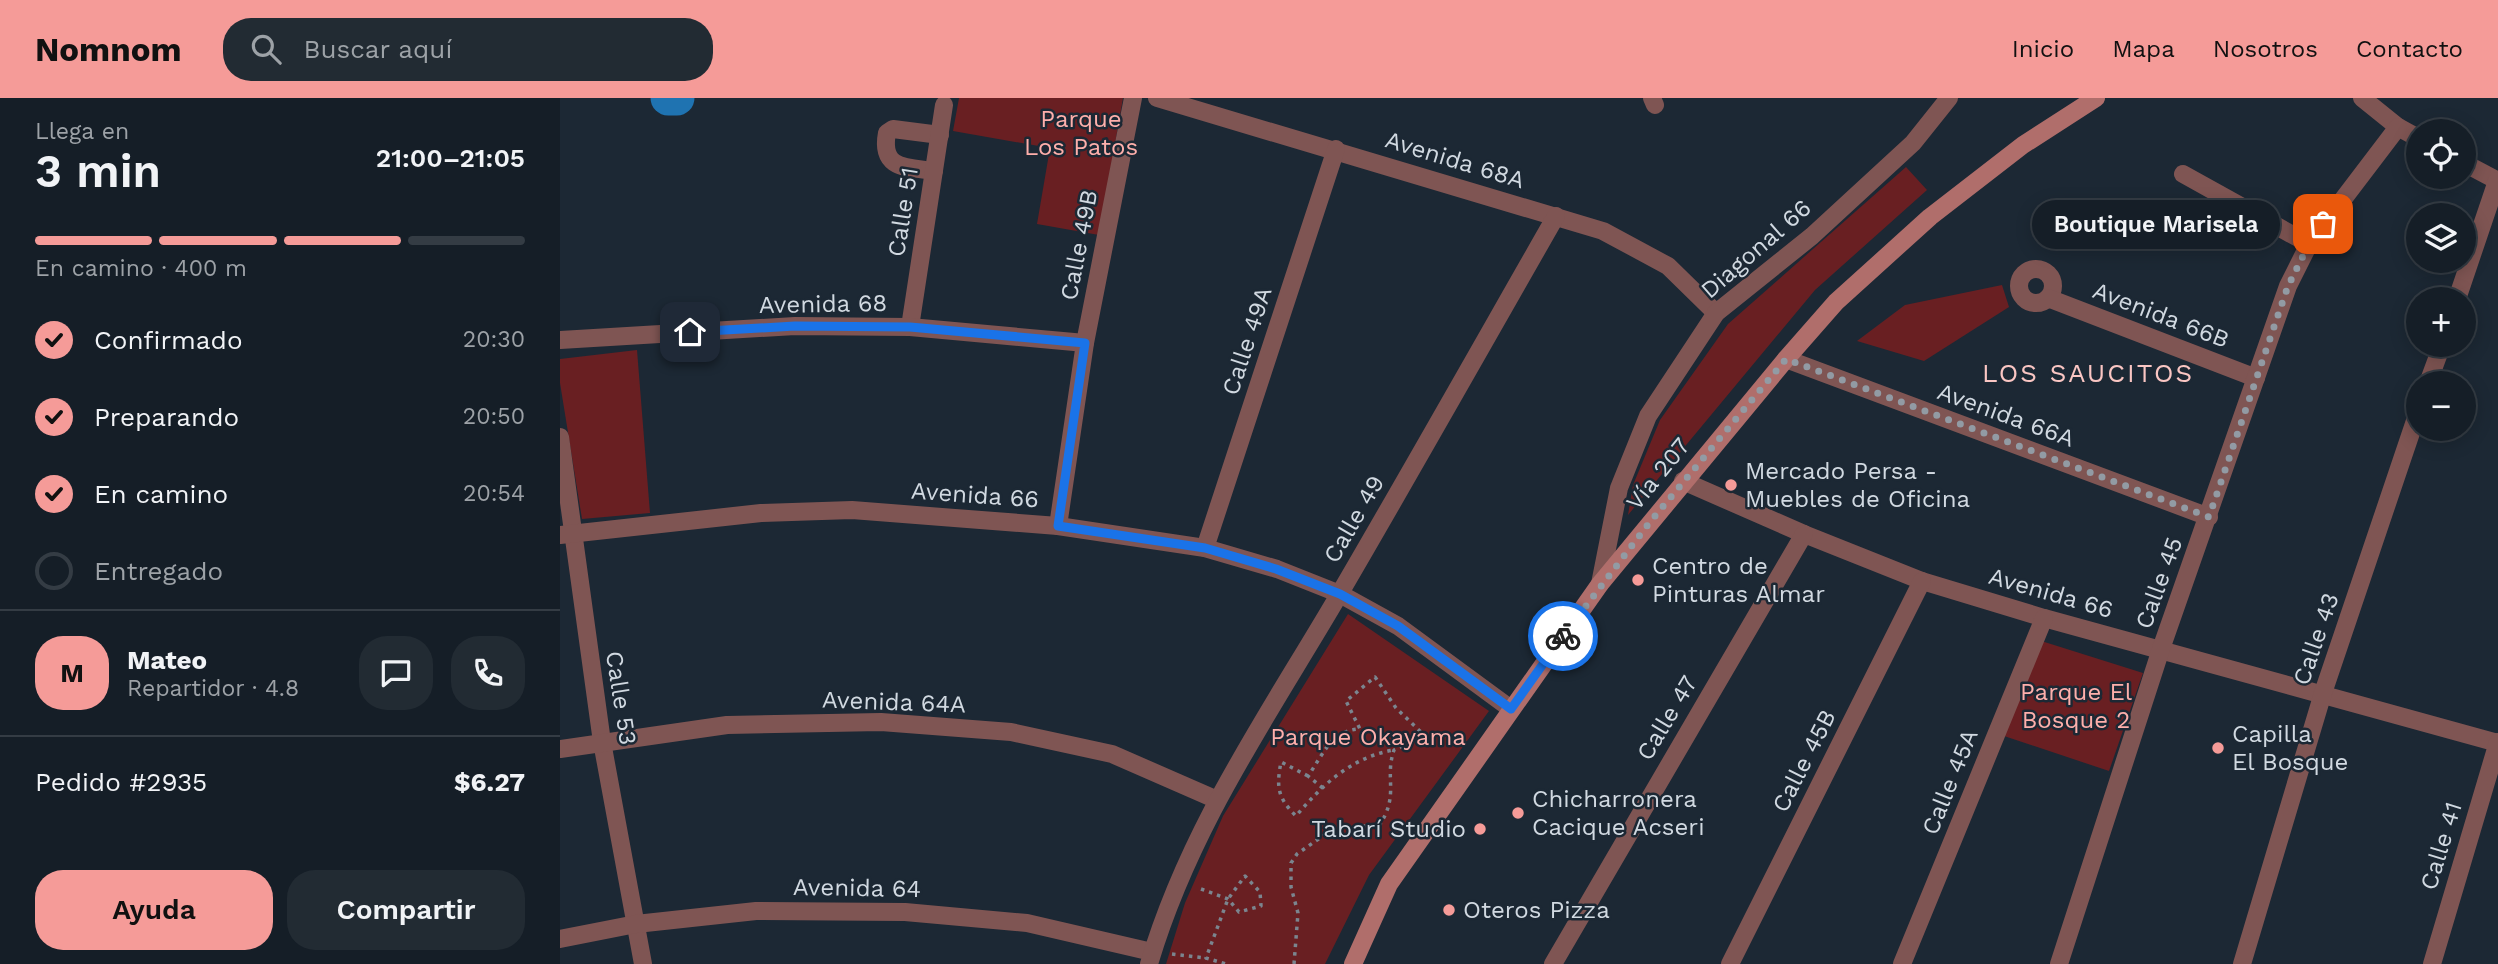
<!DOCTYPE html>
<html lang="es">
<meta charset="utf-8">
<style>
:root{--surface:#151e27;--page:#222b33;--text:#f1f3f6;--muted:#9da2a7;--line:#343c44;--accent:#f59b98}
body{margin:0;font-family:"Work Sans",sans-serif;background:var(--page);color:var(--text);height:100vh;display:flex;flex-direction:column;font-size:26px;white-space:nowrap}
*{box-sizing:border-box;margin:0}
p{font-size:23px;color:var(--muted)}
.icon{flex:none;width:38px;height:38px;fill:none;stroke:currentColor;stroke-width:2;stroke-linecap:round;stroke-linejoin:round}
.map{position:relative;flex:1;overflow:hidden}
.details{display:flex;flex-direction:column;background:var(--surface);width:560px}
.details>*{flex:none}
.tools{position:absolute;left:1846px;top:21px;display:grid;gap:14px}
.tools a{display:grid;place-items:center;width:70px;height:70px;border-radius:50%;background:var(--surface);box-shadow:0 4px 18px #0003,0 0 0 2px var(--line);font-size:35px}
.pin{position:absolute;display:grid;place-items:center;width:60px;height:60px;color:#fff;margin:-30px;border-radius:14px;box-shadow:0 4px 10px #0006}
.courier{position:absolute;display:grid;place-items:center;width:70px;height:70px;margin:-35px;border:5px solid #1a73e8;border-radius:50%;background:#fff;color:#222;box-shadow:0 2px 9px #0007}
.bubble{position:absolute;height:49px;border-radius:24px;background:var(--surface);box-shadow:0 4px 18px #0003,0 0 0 2px var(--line);font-size:23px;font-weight:600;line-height:49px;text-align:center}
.summary em{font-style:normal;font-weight:600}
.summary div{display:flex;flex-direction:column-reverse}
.summary{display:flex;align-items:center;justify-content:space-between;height:119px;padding:0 35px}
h1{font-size:46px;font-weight:600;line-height:52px}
.bar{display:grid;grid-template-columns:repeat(4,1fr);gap:10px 7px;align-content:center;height:84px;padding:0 35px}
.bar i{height:9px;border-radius:5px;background:var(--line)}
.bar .selected{background:var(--accent)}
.bar p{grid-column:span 4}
.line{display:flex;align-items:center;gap:18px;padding:0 35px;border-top:2px solid var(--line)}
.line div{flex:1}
.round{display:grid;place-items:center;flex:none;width:74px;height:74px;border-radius:28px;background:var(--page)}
ol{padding:0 35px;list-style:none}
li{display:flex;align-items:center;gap:21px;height:77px}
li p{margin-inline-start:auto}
li .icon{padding:7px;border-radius:50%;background:var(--accent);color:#111;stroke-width:4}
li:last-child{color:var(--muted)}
li i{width:38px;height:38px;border:4px solid var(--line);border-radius:50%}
.action{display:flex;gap:14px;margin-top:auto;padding:14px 35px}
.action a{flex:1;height:80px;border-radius:28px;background:var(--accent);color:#111;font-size:28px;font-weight:600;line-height:80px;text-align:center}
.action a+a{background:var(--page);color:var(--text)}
header{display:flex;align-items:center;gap:42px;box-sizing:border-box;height:98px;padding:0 35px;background:var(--accent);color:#111}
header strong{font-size:33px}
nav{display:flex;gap:38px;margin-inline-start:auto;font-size:24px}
.search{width:490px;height:63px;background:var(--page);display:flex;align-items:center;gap:18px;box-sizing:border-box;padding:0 24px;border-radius:28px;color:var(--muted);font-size:26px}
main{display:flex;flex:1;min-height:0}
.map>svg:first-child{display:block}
</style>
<header>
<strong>Nomnom</strong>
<div class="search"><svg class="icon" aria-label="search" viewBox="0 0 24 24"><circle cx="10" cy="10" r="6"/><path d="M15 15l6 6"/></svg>Buscar aquí</div>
<nav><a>Inicio</a><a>Mapa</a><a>Nosotros</a><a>Contacto</a></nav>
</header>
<main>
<section class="details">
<div class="summary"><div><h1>3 min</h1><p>Llega en</p></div><em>21:00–21:05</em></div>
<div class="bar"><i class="selected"></i><i class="selected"></i><i class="selected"></i><i></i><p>En camino · 400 m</p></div>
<ol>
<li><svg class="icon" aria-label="check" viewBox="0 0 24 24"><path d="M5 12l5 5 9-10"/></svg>Confirmado<p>20:30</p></li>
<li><svg class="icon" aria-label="check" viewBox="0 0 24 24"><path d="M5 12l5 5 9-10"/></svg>Preparando<p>20:50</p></li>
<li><svg class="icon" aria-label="check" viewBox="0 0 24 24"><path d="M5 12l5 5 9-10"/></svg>En camino<p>20:54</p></li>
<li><i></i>Entregado</li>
</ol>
<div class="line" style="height:126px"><b class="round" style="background:var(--accent);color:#111">M</b><div><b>Mateo</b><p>Repartidor · 4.8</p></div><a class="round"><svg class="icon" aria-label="chat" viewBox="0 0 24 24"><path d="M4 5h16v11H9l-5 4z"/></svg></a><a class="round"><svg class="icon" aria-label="phone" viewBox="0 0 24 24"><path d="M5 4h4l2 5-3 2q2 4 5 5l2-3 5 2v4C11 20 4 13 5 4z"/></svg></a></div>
<div class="line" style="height:91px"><div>Pedido #2935</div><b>$6.27</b></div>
<div class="action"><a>Ayuda</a><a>Compartir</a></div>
</section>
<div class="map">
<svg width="1938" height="866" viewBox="0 0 1938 866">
<rect width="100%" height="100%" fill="#1c2834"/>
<!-- green -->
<g fill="#691f22">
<polygon points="399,0 563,0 539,137 477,126 490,50 393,33"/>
<polygon points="1346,69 1367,92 1255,192 1068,417 1073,387 1100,322 1168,226"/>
<polygon points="1442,187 1449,209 1364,263 1297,243 1345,207"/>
<polygon points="77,252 90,415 22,421 0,285 0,261"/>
<polygon points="788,516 929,613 809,777 765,866 606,866 625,805 663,718"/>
<polygon points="1475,541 1583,575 1549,673 1438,636"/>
</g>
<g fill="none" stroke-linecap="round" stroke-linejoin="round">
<!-- river -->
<polyline stroke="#1f73b1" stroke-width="35" points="108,0 117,0"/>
<!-- path -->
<g stroke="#7b858f" stroke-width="3.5" stroke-dasharray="3.5 5" stroke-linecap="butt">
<path d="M748,678L721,664C716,690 718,700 736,718C763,686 792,659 834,652"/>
<polyline points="641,791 668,801 679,814 701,808 700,794 685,778 668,801 646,860 666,866"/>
<polyline points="612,856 646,860"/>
<path d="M734,866L738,815L731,789V765L737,756L767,735H791L800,728H819C840,696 824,681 834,652L865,638L836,610L815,579L786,603L800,631C771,632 763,657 748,678L764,691"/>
</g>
<!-- street -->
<g stroke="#7f5553" stroke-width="18">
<polyline points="597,0 1043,133 1108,168 1156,215"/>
<polyline points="1092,0 1095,7"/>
<polyline points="1802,0 1838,29 1858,40"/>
<polyline points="1904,65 1938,83"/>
<path d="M374,73C347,69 320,72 327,35L333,31L380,37"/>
<polyline points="1623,76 1749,146"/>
<circle cx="1476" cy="188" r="17"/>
<polyline points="1488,200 1696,280"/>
<polyline points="1897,201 1937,83"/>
<polyline points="350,229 384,7"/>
<polyline points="0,242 235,228 350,229 525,245"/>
<polyline points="1226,261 1649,419"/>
<polyline points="1868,285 1882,247"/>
<polyline points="0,339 42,644 83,866"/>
<polyline points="1123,383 1244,436 1362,483 1484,520 1938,645"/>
<polyline points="498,428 525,245 573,0"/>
<polyline points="0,437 201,415 292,412 498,428 645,450 717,471 780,496 838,528 951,611"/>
<polyline points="645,450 776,51"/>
<polyline points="1040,486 1059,390 1088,318 1156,215 1252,138 1353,45 1389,0"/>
<polyline points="0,651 167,627 321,624 451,634 552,656 655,701"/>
<polyline points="0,841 76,826 196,813 345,814 467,825 592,854"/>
<path d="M589,866C630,728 708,618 780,495C853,370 924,244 996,118"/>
<polyline points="993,866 1244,436"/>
<polyline points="1170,866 1362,483"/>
<polyline points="1342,866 1484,520"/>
<polyline points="1499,866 1601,551 1728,188 1749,146 1838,29"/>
<polyline points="1682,866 1763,595 1858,314"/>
<polyline points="1872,866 1938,644"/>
</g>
<!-- secondary -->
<polyline stroke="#b06e6b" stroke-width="18" points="793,866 829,786 1040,486 1226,261 1276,204 1370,119 1463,47 1536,0"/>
</g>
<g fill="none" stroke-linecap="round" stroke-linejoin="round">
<!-- done -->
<polyline stroke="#929ba4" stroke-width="7" stroke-dasharray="0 12.6" points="1003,538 1090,424 1226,261 1649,419 1728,188 1749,146 1763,126"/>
<!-- route -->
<polyline stroke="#1a73e8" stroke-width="9" points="130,234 235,228 350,229 525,245 498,428 645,450 716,471 780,496 838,528 951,611 1003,538"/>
</g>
<!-- markers -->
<g fill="#f59b98" stroke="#1c2834" stroke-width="2.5">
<circle cx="1171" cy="387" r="7"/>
<circle cx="1078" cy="482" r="7"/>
<circle cx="1658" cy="650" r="7"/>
<circle cx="958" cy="715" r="7"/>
<circle cx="920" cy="731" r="7"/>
<circle cx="889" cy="812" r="7"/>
</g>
<g text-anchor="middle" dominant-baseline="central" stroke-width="5" stroke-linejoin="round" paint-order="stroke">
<!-- park labels -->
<g font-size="24" fill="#feafab" stroke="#1c2834">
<text x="521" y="21">Parque<tspan x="521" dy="28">Los Patos</tspan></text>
<text x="1516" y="594">Parque El<tspan x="1516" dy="28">Bosque 2</tspan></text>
<text x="808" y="639">Parque Okayama</text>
</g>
<!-- street labels -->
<g font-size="24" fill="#d1d9e1" stroke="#1c2834">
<text transform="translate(895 62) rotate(17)">Avenida 68A</text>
<text transform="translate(343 114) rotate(-81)">Calle 51</text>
<text transform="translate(519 147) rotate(-79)">Calle 49B</text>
<text transform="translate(1196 151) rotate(-41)">Diagonal 66</text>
<text transform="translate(263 206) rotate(-1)">Avenida 68</text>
<text transform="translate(1601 217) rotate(21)">Avenida 66B</text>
<text transform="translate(687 243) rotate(-72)">Calle 49A</text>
<text transform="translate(1446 317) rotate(20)">Avenida 66A</text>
<text transform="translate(1098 376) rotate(-51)">Vía 207</text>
<text transform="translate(415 397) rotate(4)">Avenida 66</text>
<text transform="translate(794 421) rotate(-60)">Calle 49</text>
<text transform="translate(1599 485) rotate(-70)">Calle 45</text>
<text transform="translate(1491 495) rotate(16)">Avenida 66</text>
<text transform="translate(1756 541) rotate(-71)">Calle 43</text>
<text transform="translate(61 600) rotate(81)">Calle 53</text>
<text transform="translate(334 604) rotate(2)">Avenida 64A</text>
<text transform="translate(1107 620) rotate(-59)">Calle 47</text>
<text transform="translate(1244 663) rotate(-63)">Calle 45B</text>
<text transform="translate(1390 684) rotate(-68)">Calle 45A</text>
<text transform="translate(1881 748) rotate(-73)">Calle 41</text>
<text transform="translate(297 790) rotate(1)">Avenida 64</text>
</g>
<!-- poi labels -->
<g font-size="24" fill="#d1d9e1" stroke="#1c2834" text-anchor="start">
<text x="1185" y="373">Mercado Persa -<tspan x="1185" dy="28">Muebles de Oficina</tspan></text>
<text x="1092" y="468">Centro de<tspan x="1092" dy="28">Pinturas Almar</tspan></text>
<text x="1672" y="636">Capilla<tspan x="1672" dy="28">El Bosque</tspan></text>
<text x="972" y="701">Chicharronera<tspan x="972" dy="28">Cacique Acseri</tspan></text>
<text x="906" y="731" text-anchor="end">Tabarí Studio</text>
<text x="903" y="812">Oteros Pizza</text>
</g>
<!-- neighbourhood labels -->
<g font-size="26" letter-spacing="2" fill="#fac6c3" stroke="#1c2834">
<text x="1528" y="275">LOS SAUCITOS</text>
</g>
</g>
</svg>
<div class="tools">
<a><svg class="icon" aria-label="locate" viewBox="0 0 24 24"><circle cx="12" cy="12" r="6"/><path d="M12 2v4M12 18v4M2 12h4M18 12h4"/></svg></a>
<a><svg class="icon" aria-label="layers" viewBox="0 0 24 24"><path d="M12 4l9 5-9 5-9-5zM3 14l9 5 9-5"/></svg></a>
<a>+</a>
<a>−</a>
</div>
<div class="pin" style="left:1763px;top:126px;background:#ea580c"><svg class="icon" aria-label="bag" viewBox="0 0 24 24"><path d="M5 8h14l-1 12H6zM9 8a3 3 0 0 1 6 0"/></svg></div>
<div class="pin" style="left:130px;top:234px;background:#1f2937"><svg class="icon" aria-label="home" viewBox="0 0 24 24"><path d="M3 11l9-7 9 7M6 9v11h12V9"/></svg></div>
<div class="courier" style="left:1003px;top:538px"><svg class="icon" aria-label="bike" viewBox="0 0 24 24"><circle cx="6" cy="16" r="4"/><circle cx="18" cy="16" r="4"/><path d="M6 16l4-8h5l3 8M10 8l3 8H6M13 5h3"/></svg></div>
<div class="bubble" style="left:1472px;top:102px;width:248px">Boutique Marisela</div>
</div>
</main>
